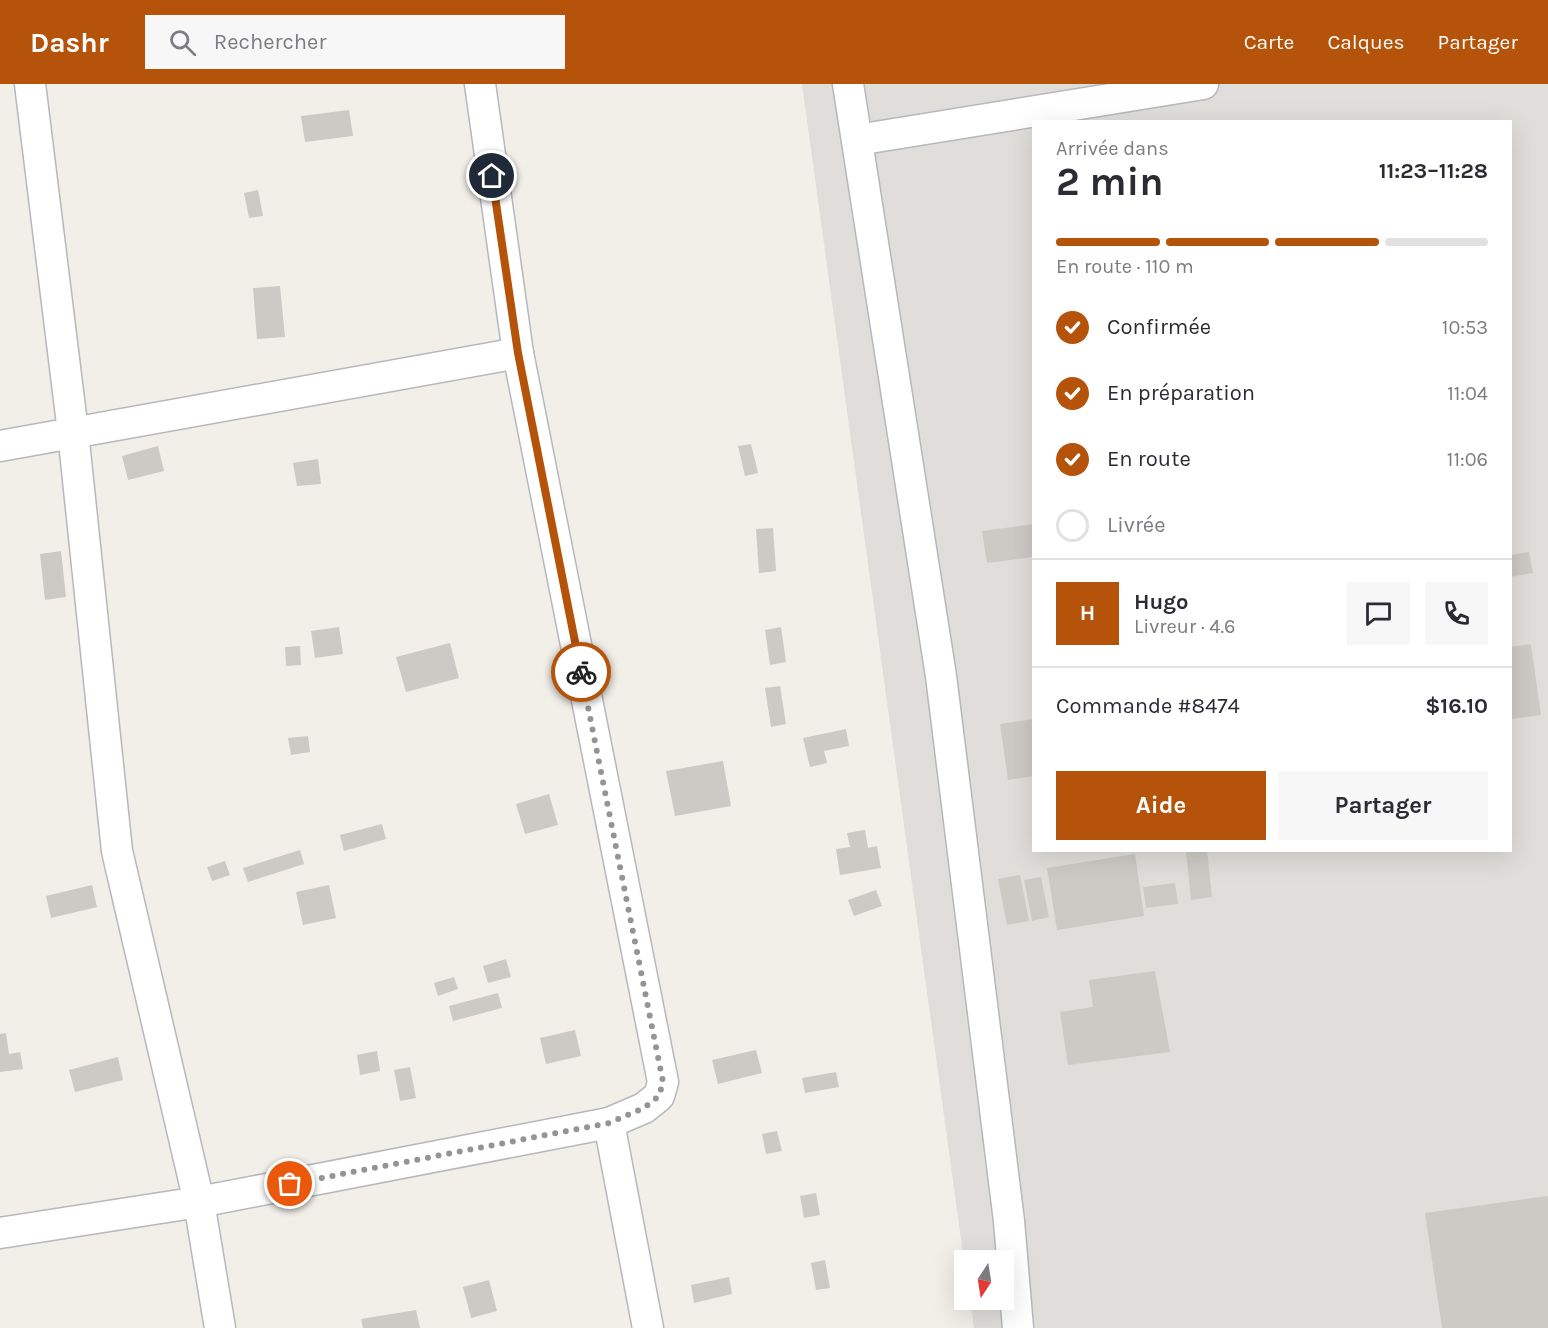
<!DOCTYPE html>
<html lang="fr">
<meta charset="utf-8">
<style>
:root{--surface:#fff;--page:#f7f7f7;--text:#2b2b33;--muted:#7c7c81;--line:#e1e1e2;--accent:#b45309}
body{margin:0;font-family:Karla,sans-serif;background:var(--page);color:var(--text);height:100vh;display:flex;flex-direction:column;font-size:22px;white-space:nowrap}
*{box-sizing:border-box;margin:0}
p{font-size:20px;color:var(--muted)}
.icon{flex:none;width:33px;height:33px;fill:none;stroke:currentColor;stroke-width:2;stroke-linecap:round;stroke-linejoin:round}
.map{position:relative;flex:1;overflow:hidden}
.drawer{position:absolute;left:1032px;top:36px;width:480px;height:732px;display:flex;flex-direction:column;background:var(--surface);border-radius:0px;box-shadow:0 6px 24px #0002}
.drawer>*{flex:none}
.needle{width:39px;rotate:192deg}
.fabs{position:absolute;left:954px;top:1166px;display:grid;gap:12px}
.fabs a{display:grid;place-items:center;width:60px;height:60px;border-radius:0px;background:var(--surface);box-shadow:0 6px 24px #0002;font-size:30px}
.pin{position:absolute;display:grid;place-items:center;width:51px;height:51px;color:#fff;margin:-26px;border:3px solid #fff;border-radius:50%;box-shadow:0 2px 6px #0007}
.courier{position:absolute;display:grid;place-items:center;width:60px;height:60px;margin:-30px;border:4px solid #b45309;border-radius:50%;background:#fff;color:#222;box-shadow:0 2px 8px #0007}
.headline em{font-style:normal;font-weight:700}
.headline div{display:flex;flex-direction:column-reverse}
.headline{display:flex;align-items:center;justify-content:space-between;height:102px;padding:0 24px}
h1{font-size:39px;font-weight:700;line-height:45px}
.bar{display:grid;grid-template-columns:repeat(4,1fr);gap:9px 6px;align-content:center;height:72px;padding:0 24px}
.bar i{height:8px;border-radius:4px;background:var(--line)}
.bar .current{background:var(--accent)}
.bar p{grid-column:span 4}
.line{display:flex;align-items:center;gap:15px;padding:0 24px;border-top:2px solid var(--line)}
.line div{flex:1}
.round{display:grid;place-items:center;flex:none;width:63px;height:63px;border-radius:0px;background:var(--page)}
ol{padding:0 24px;list-style:none}
li{display:flex;align-items:center;gap:18px;height:66px}
li p{margin-inline-start:auto}
li .icon{padding:6px;border-radius:50%;background:var(--accent);color:#fff;stroke-width:4}
li:last-child{color:var(--muted)}
li i{width:33px;height:33px;border:3px solid var(--line);border-radius:50%}
.button{display:flex;gap:12px;margin-top:auto;padding:12px 24px}
.button a{flex:1;height:69px;border-radius:0px;background:var(--accent);color:#fff;font-size:24px;font-weight:700;line-height:69px;text-align:center}
.button a+a{background:var(--page);color:var(--text)}
header{display:flex;align-items:center;gap:36px;box-sizing:border-box;height:84px;padding:0 30px;background:var(--accent);color:#fff}
header strong{font-size:28px}
nav{display:flex;gap:33px;margin-inline-start:auto;font-size:21px}
.search{width:420px;height:54px;background:var(--page);display:flex;align-items:center;gap:15px;box-sizing:border-box;padding:0 21px;border-radius:0px;color:var(--muted);font-size:22px}
.map>svg:first-child{display:block}
</style>
<header>
<strong>Dashr</strong>
<div class="search"><svg class="icon" aria-label="search" viewBox="0 0 24 24"><circle cx="10" cy="10" r="6"/><path d="M15 15l6 6"/></svg>Rechercher</div>
<nav><a>Carte</a><a>Calques</a><a>Partager</a></nav>
</header>
<div class="map">
<svg width="1548" height="1244" viewBox="0 0 1548 1244">
<rect width="100%" height="100%" fill="#f1efe8"/>
<!-- industrial -->
<path fill="#e0deda" fill-rule="evenodd" d="M802,0H1548V1244H974L970,1215H1004V1176L964,1177ZM1034,38H1510V766H1034Z"/>
<!-- building -->
<g fill="#cccac5">
<polygon points="349,26 353,52 305,58 301,32"/>
<polygon points="258,106 263,132 249,134 244,109"/>
<polygon points="280,202 285,253 257,255 253,204"/>
<polygon points="751,360 758,389 745,392 738,362"/>
<polygon points="158,362 164,387 128,396 122,372"/>
<polygon points="318,375 321,400 297,402 293,379"/>
<polygon points="1034,440 1034,473 987,479 982,447"/>
<polygon points="773,444 776,487 759,489 756,445"/>
<polygon points="61,467 66,513 45,516 40,470"/>
<polygon points="1529,468 1533,489 1510,493 1510,471"/>
<polygon points="339,543 343,570 315,574 311,547"/>
<polygon points="781,543 786,578 770,581 765,546"/>
<polygon points="450,559 459,594 406,608 396,573"/>
<polygon points="1531,560 1541,631 1510,635 1510,563"/>
<polygon points="300,562 301,581 286,582 285,563"/>
<polygon points="780,602 786,640 771,643 765,604"/>
<polygon points="1034,635 1034,692 1008,696 1000,640"/>
<polygon points="846,645 849,662 824,667 827,679 810,683 803,654"/>
<polygon points="308,652 310,668 291,671 288,654"/>
<polygon points="723,677 731,722 675,732 666,687"/>
<polygon points="549,710 558,741 525,750 516,720"/>
<polygon points="382,740 386,755 344,767 340,751"/>
<polygon points="865,746 868,764 877,762 881,784 840,791 836,765 850,763 847,749"/>
<polygon points="300,766 304,780 248,798 243,784"/>
<polygon points="1207,766 1212,813 1191,816 1186,768"/>
<polygon points="1135,770 1144,832 1057,846 1047,784"/>
<polygon points="225,777 230,791 212,797 207,783"/>
<polygon points="1020,791 1029,837 1007,841 998,795"/>
<polygon points="1041,793 1049,833 1032,837 1024,796"/>
<polygon points="1175,799 1178,820 1146,824 1143,803"/>
<polygon points="92,801 97,823 51,834 46,812"/>
<polygon points="329,801 336,834 303,841 296,808"/>
<polygon points="876,806 882,822 854,832 848,816"/>
<polygon points="506,875 511,893 488,899 483,882"/>
<polygon points="1155,887 1170,968 1068,981 1060,928 1093,923 1089,896"/>
<polygon points="454,893 458,905 438,912 434,899"/>
<polygon points="498,909 502,924 453,937 449,922"/>
<polygon points="575,946 581,972 546,980 540,954"/>
<polygon points="6,949 9,970 20,968 23,985 0,988 0,950"/>
<polygon points="756,966 762,989 718,1000 712,976"/>
<polygon points="377,967 380,987 360,991 357,971"/>
<polygon points="118,973 123,996 75,1008 69,986"/>
<polygon points="410,983 416,1014 400,1017 394,986"/>
<polygon points="836,988 839,1003 805,1009 802,994"/>
<polygon points="777,1047 782,1067 766,1070 762,1050"/>
<polygon points="816,1109 820,1131 804,1134 800,1112"/>
<polygon points="1548,1112 1548,1244 1442,1244 1425,1129"/>
<polygon points="825,1176 830,1204 816,1206 811,1179"/>
<polygon points="729,1193 732,1210 694,1219 691,1201"/>
<polygon points="489,1196 497,1227 471,1234 463,1203"/>
<polygon points="416,1226 420,1244 363,1244 361,1235"/>
</g>
<g fill="none" stroke-linecap="round" stroke-linejoin="round">
<!-- minor casing -->
<g stroke="#b5b8bc" stroke-width="33">
<g id="minor">
<polyline points="30,0 73,348 117,767 199,1118 220,1244"/>
<polyline points="848,0 941,592 1009,1137 1018,1244"/>
<polyline points="857,56 1203,0"/>
<polyline points="0,362 518,269"/>
<polyline points="609,1039 648,1244"/>
<polyline points="0,1149 199,1118 609,1039 644,1024 659,1012 663,998 518,269 480,0"/>
</g>
</g>
<!-- minor -->
<use href="#minor" stroke="#fff" stroke-width="30"/>
</g>
<g fill="none" stroke-linecap="round" stroke-linejoin="round">
<!-- done -->
<polyline stroke="#929495" stroke-width="6" stroke-dasharray="0 10.8" points="290,1100 609,1039 644,1024 659,1012 663,998 581,588"/>
<!-- route -->
<polyline stroke="#b45309" stroke-width="8" points="492,92 518,269 581,588"/>
</g>
</svg>
<div class="fabs">
<a><svg class="needle" viewBox="-14 -14 28 28"><path d="M0-13l5 13h-10z" fill="#e53935"/><path d="M0 13l5-13h-10z" fill="#7c7c81"/></svg></a>
</div>
<div class="pin" style="left:290px;top:1100px;background:#ea580c"><svg class="icon" aria-label="bag" viewBox="0 0 24 24"><path d="M5 8h14l-1 12H6zM9 8a3 3 0 0 1 6 0"/></svg></div>
<div class="pin" style="left:492px;top:92px;background:#1f2937"><svg class="icon" aria-label="home" viewBox="0 0 24 24"><path d="M3 11l9-7 9 7M6 9v11h12V9"/></svg></div>
<div class="courier" style="left:581px;top:588px"><svg class="icon" aria-label="bike" viewBox="0 0 24 24"><circle cx="6" cy="16" r="4"/><circle cx="18" cy="16" r="4"/><path d="M6 16l4-8h5l3 8M10 8l3 8H6M13 5h3"/></svg></div>
<section class="drawer">
<div class="headline"><div><h1>2 min</h1><p>Arrivée dans</p></div><em>11:23–11:28</em></div>
<div class="bar"><i class="current"></i><i class="current"></i><i class="current"></i><i></i><p>En route · 110 m</p></div>
<ol>
<li><svg class="icon" aria-label="check" viewBox="0 0 24 24"><path d="M5 12l5 5 9-10"/></svg>Confirmée<p>10:53</p></li>
<li><svg class="icon" aria-label="check" viewBox="0 0 24 24"><path d="M5 12l5 5 9-10"/></svg>En préparation<p>11:04</p></li>
<li><svg class="icon" aria-label="check" viewBox="0 0 24 24"><path d="M5 12l5 5 9-10"/></svg>En route<p>11:06</p></li>
<li><i></i>Livrée</li>
</ol>
<div class="line" style="height:108px"><b class="round" style="background:var(--accent);color:#fff">H</b><div><b>Hugo</b><p>Livreur · 4.6</p></div><a class="round"><svg class="icon" aria-label="chat" viewBox="0 0 24 24"><path d="M4 5h16v11H9l-5 4z"/></svg></a><a class="round"><svg class="icon" aria-label="phone" viewBox="0 0 24 24"><path d="M5 4h4l2 5-3 2q2 4 5 5l2-3 5 2v4C11 20 4 13 5 4z"/></svg></a></div>
<div class="line" style="height:78px"><div>Commande #8474</div><b>$16.10</b></div>
<div class="button"><a>Aide</a><a>Partager</a></div>
</section>
</div>
